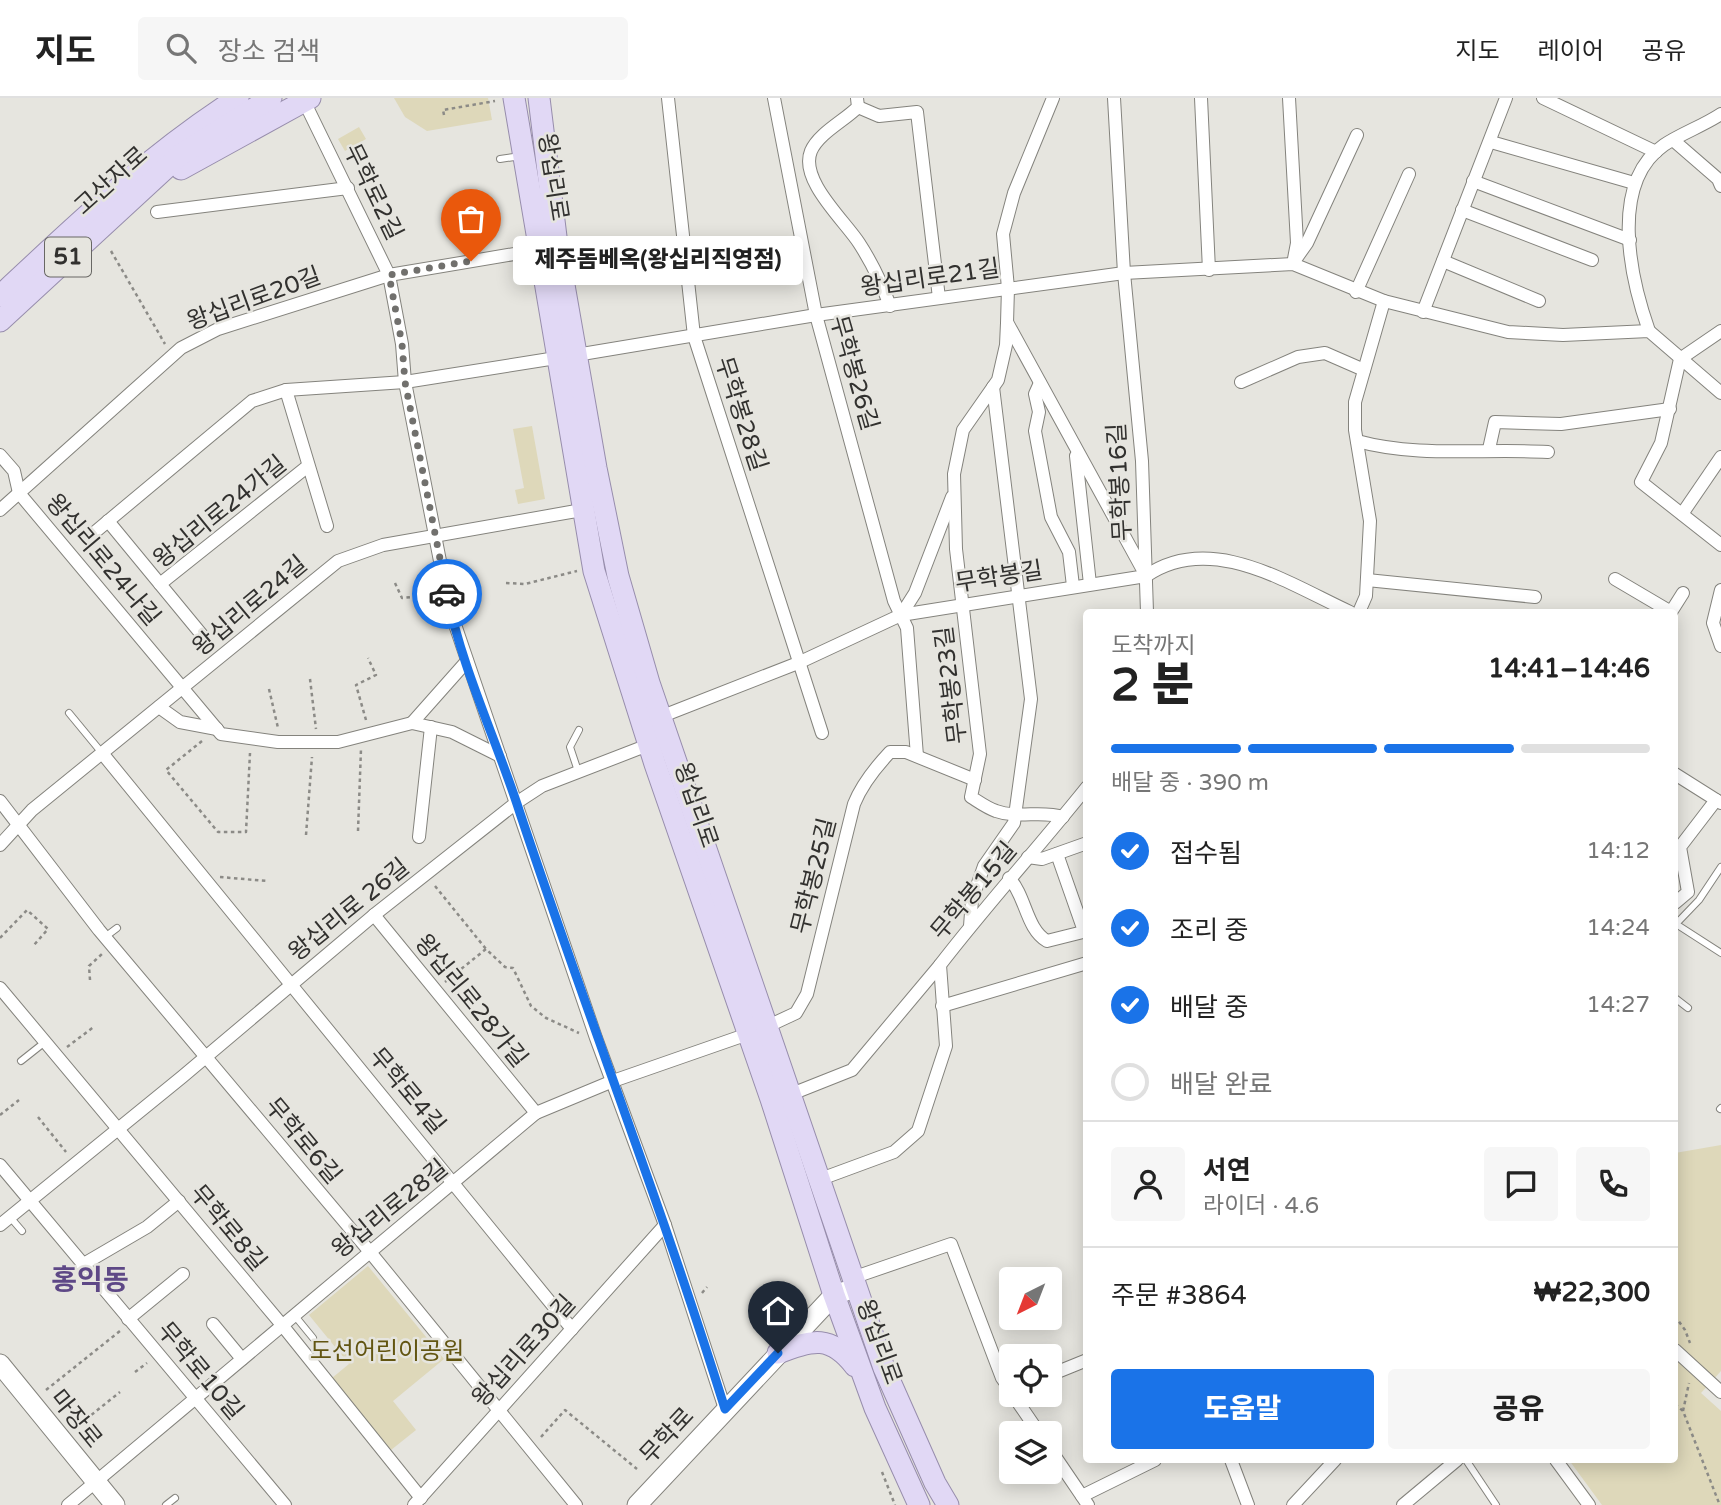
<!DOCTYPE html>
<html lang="ko">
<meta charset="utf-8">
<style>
:root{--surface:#fff;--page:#f6f6f6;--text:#222;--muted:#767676;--line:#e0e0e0;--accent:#1a73e8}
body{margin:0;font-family:"Varela Round","Noto Sans KR",sans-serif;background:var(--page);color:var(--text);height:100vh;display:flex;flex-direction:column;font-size:26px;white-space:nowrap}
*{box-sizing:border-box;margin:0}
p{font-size:23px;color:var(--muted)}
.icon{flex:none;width:38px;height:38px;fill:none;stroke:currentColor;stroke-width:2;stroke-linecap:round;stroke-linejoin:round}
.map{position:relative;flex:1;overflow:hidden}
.drawer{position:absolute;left:1083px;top:511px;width:595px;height:854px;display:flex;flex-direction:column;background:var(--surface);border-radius:7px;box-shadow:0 4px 18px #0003}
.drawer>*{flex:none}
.needle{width:46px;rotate:222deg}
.tools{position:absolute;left:999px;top:1169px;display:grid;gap:14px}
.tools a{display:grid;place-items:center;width:63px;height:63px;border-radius:7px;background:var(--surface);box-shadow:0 4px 18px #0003;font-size:35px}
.pin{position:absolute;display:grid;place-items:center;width:60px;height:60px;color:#fff;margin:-72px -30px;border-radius:50% 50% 50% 0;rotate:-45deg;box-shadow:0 0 7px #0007}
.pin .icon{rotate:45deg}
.courier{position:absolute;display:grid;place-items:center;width:70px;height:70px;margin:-35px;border:5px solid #1a73e8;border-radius:50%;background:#fff;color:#222;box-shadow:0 2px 9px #0007}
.bubble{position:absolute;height:49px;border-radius:7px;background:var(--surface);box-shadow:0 4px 18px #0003;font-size:23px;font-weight:800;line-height:49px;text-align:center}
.headline em{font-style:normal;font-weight:800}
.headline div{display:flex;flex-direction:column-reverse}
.headline{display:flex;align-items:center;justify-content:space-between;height:119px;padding:0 28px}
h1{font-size:46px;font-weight:800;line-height:52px}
.bar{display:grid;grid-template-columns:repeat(4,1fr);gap:10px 7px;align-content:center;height:84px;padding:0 28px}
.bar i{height:9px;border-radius:5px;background:var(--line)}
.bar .on{background:var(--accent)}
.bar p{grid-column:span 4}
.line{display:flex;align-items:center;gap:18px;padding:0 28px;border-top:2px solid var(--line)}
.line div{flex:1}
.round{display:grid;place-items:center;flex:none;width:74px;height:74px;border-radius:7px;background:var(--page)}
ol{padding:0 28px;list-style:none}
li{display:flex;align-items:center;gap:21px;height:77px}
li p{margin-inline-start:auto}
li .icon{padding:7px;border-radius:50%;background:var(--accent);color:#fff;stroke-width:4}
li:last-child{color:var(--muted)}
li i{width:38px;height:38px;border:4px solid var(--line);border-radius:50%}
.primary-button{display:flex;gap:14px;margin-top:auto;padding:14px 28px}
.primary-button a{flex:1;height:80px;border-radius:7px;background:var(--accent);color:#fff;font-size:28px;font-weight:800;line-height:80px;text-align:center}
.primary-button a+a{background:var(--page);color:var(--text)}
header{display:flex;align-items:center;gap:42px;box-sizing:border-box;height:98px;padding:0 35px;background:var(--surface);border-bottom:2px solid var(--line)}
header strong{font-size:33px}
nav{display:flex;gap:38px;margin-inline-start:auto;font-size:24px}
.search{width:490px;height:63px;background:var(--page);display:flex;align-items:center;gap:18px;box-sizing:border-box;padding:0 24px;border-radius:7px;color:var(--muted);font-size:26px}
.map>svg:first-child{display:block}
</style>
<header>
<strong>지도</strong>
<div class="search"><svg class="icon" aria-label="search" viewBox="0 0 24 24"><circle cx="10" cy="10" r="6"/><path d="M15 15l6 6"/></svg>장소 검색</div>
<nav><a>지도</a><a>레이어</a><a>공유</a></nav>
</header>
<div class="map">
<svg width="1721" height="1407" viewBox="0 0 1721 1407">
<rect width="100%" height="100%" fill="#e6e5df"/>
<!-- green -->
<g fill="#ded8ba">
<polygon points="394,0 488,0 492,22 427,33 405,19"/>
<polygon points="359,29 366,41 345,53 338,41"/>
<polygon points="532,328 545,401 518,406 515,392 524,390 513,331"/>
<polygon points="1721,1047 1721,1273 1701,1295 1721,1313 1721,1407 1602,1407 1569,1362 1675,1362 1675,1055"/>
<polygon points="368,1168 444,1261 393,1303 416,1332 391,1352 332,1280 349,1266 309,1217"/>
</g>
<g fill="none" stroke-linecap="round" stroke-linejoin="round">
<!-- service casing -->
<g stroke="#84837d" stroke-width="8">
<g id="service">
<polyline points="500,61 521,58"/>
<polyline points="69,615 102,655"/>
<polyline points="578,673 570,649 579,632"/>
<polyline points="1676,826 1721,855"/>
<polyline points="1675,827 1699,802 1721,769"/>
<polyline points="105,839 117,830"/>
<polyline points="1675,900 1688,910"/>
<polyline points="21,963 45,944"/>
<polyline points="1720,1011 1721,1010"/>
<polyline points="10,1119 22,1133"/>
<polyline points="295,1218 313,1240"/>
<polyline points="1466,1362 1496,1407"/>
<polyline points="166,1407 175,1400"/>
</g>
</g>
<!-- minor casing -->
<g stroke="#84837d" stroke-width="14">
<g id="minor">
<polyline points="668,0 694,238 822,635"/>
<polyline points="774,0 816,217 894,503 907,530 917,658"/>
<path d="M857,0L858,9C844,23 819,35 811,53C799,82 845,123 859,145C872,165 882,186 890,208"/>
<path d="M1053,0L1014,95L1003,136L1008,190L1007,225L1006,247L998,282L963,332L954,376L956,451L980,656L971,699C979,704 987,710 996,713C1018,721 1041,712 1063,719"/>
<polyline points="1114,0 1124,175 1142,363 1147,514"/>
<polyline points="1201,0 1209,172"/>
<polyline points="1289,0 1297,145 1293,166"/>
<polyline points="1543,0 1656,54"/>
<polyline points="304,3 389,177 402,246 405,284 449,509 596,940 665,1127 725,1311"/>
<polyline points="858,9 879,18 917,14 939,200"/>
<polyline points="1673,42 1718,81 1721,88"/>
<polyline points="1491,44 1634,85"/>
<polyline points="1473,83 1630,142"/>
<polyline points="1462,112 1592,162"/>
<polyline points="157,114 348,90"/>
<polyline points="1295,162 1307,145 1357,37"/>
<polyline points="1443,163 1539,203"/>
<polyline points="1356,194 1409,76"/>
<polyline points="1423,214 1506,0"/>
<polyline points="1008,226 1144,474"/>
<path d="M1649,233C1630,179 1609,85 1664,47C1682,35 1703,28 1721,16"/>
<polyline points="1721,233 1680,261 1661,345 1641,384 1721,447"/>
<polyline points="576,257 816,217 1124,175 1293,166 1384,203 1508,234 1563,237 1649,233 1721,295"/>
<polyline points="1241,284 1298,259 1325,255 1364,272"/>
<polyline points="1040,285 1035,296 1039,314 1035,333 1051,419 1069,454 1073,488"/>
<polyline points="286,292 327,428"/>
<path d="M1357,343C1419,360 1484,350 1548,354"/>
<polyline points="1489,351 1495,324 1561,326 1670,311"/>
<polyline points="0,357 14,373 19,395 221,636 278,644 338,644 412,625 452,634 500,658"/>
<polyline points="1076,358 1090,486"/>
<polyline points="0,412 181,250 218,231 389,177 538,152"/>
<polyline points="1682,416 1721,359"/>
<polyline points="108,423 202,537"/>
<polyline points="89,439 252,303 286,292 405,284 556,260"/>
<polyline points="1615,481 1671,514"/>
<polyline points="1367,482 1535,499"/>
<polyline points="160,486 308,368"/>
<polyline points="1721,492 1713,525 1721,548"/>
<polyline points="1359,514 1366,498 1370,423 1355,332 1355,304 1384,203"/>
<polyline points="1671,514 1683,495"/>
<polyline points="901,517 915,495 952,399"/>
<polyline points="159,609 180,624 217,631"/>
<path d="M658,623L660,619L798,565L901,517L1146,478C1211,433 1289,486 1350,514"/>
<polyline points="412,625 467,563"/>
<polyline points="102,655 572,1231"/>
<polyline points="1675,676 1721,705"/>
<polyline points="0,703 99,832 370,1154 576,1407"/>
<polyline points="419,739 431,629"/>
<polyline points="0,747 32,712 338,463 383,447 582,412"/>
<polyline points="1057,756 1084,833"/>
<polyline points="1028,759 1042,761 1087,745"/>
<path d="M1009,780C1026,798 1026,831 1047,843L1087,833"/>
<polyline points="1675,805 1688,794 1680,749 1716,702"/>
<polyline points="374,817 536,1015"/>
<polyline points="970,828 972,802 984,768 1014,725 1031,601 993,289"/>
<polyline points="0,890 282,1227 421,1400"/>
<polyline points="942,908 1087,865"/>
<path d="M766,929L796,915L807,896L854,706C862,686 875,670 890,654H906L975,682"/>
<polyline points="789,997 852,972 940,867"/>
<polyline points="0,1067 285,1407"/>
<path d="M818,1082L894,1054L918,1033L946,948L940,867C987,806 1039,749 1087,689"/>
<polyline points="0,1127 182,979 374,817 516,705 542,688 648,647 650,643"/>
<polyline points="82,1167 147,1129 179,1103"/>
<polyline points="852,1180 951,1146 1002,1280 1012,1294"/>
<polyline points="128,1221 183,1176"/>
<polyline points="213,1226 242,1261"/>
<polyline points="1675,1252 1721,1294"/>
<polyline points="1050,1277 1087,1262"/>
<polyline points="1013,1297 1039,1335"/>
<polyline points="1050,1351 1088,1407"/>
<polyline points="1231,1362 1248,1407"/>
<polyline points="1556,1362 1589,1407"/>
<polyline points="1082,1398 1155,1362"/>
<polyline points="68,1407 536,1015 613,983 748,936"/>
<polyline points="414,1407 665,1127"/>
<polyline points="1293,1407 1335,1362"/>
<polyline points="1403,1407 1457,1362"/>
</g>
</g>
<!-- secondary casing -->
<g stroke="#84837d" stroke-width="21">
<g id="secondary">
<polyline points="0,1266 115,1407"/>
<polyline points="637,1407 834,1197 855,1190"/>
</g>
</g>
<!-- primary casing -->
<g stroke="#978dac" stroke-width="23">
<g id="primary">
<polyline points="514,0 594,473 655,666 771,1001 834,1197 875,1310 919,1407"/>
<polyline points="539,0 557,147 596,370 618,478 649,585 884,1270 935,1385 948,1407"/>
<polyline points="181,71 310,0"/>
<path d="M0,198C76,127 150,56 238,0"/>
<polyline points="0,223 180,57 271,0"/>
<path d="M778,1255C813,1241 831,1237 855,1268"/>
</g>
</g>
<!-- path -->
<g stroke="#8c8b87" stroke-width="2.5" stroke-dasharray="3.5 3.5" stroke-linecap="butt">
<polyline points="444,17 443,12 495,3"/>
<polyline points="111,153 165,246"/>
<polyline points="395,485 402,500 433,497"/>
<polyline points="506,485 525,486 577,473"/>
<polyline points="310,581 316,631"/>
<polyline points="269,591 278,630"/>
<polyline points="366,622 356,587 376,577 368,560"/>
<polyline points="202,643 166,672 218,734 246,734 250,655"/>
<polyline points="358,733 361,651"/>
<polyline points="306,737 312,659"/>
<polyline points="220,779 267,783"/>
<polyline points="435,788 486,851"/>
<polyline points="0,840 27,812 48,831 34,847"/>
<polyline points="90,882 89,868 102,856"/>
<polyline points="445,884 486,851 505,869 513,870 531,908 546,920 579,935"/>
<polyline points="67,949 95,928"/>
<polyline points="0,1017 19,1002"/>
<polyline points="38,1019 66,1054"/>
<polyline points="702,1195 707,1189"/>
<polyline points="1675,1218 1685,1232 1690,1245"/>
<polyline points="135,1274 147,1265"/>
<polyline points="46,1292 120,1233"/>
<polyline points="1675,1306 1683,1313 1719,1405"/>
<polyline points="1683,1313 1689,1285"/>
<polyline points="75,1330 120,1294"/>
<polyline points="541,1339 565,1312 637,1371"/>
<polyline points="882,1374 895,1407"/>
</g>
<!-- service -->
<use href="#service" stroke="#fff" stroke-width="6"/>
<!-- minor -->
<use href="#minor" stroke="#fff" stroke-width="12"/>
<!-- secondary -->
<use href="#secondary" stroke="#fff" stroke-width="19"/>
<!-- primary -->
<use href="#primary" stroke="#e1d8f5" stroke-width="21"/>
</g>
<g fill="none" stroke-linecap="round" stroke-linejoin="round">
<!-- done -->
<polyline stroke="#71706d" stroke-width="7" stroke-dasharray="0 12.6" points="447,496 405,284 402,246 389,177 471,163"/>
<!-- route -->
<path stroke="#1a73e8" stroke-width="9" d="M447,496C461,567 494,637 517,706C584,909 662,1108 725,1311L778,1255"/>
</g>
<g text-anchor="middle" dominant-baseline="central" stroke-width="5" stroke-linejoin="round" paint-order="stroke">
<!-- shield labels -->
<rect fill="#e6e5df" stroke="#686764" stroke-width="2" x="45" y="139.5" width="46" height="39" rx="5"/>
<g font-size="23" font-weight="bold" fill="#32312f">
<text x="68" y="159">51</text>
</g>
<!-- street labels -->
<g font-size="24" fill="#32312f" stroke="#e6e5df">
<text transform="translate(553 79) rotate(81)">왕십리로</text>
<text transform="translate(111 83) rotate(-42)">고산자로</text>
<text transform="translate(373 94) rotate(64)">무학로2길</text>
<text transform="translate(930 180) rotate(-8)">왕십리로21길</text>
<text transform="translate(254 201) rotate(-20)">왕십리로20길</text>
<text transform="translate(854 275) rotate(74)">무학봉26길</text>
<text transform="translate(741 316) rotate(72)">무학봉28길</text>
<text transform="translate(1120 384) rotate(-93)">무학봉16길</text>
<text transform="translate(220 414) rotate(-39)">왕십리로24가길</text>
<text transform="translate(103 462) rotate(50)">왕십리로24나길</text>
<text transform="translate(999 479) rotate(-9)">무학봉길</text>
<text transform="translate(250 508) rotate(-40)">왕십리로24길</text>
<text transform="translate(951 587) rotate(-97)">무학봉23길</text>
<text transform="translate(696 707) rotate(71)">왕십리로</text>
<text transform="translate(814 778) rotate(-76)">무학봉25길</text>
<text transform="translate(974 793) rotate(-50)">무학봉15길</text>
<text transform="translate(349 812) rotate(-39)">왕십리로 26길</text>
<text transform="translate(471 903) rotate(51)">왕십리로28가길</text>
<text transform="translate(407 993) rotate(50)">무학로4길</text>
<text transform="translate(303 1043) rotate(50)">무학로6길</text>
<text transform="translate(390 1111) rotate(-39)">왕십리로28길</text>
<text transform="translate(228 1130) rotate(50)">무학로8길</text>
<text transform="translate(879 1244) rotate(70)">왕십리로</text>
<text transform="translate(524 1253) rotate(-48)">왕십리로30길</text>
<text transform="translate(200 1273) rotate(50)">무학로10길</text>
<text transform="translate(76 1321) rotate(51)">마장로</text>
<text transform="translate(667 1338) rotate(-47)">무학로</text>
</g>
<!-- park labels -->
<g font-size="24" fill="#625511" stroke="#e6e5df">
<text x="387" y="1253">도선어린이공원</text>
</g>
<!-- quarter labels -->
<g font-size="28" font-weight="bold" fill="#5e4886" stroke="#e6e5df">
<text x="90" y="1182">홍익동</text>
</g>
</g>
</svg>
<div class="tools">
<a><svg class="needle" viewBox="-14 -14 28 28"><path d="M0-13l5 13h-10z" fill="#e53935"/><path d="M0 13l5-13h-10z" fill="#767676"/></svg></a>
<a><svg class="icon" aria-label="locate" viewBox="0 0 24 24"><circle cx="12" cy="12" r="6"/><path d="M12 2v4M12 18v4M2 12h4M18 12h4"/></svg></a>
<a><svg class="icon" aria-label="layers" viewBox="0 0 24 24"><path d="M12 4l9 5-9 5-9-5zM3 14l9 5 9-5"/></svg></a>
</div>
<div class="pin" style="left:471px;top:163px;background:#ea580c"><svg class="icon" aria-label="bag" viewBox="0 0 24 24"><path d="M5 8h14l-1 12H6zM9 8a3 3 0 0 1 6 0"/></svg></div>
<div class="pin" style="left:778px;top:1255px;background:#1f2937"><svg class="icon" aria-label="home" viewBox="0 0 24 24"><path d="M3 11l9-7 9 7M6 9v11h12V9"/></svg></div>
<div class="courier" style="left:447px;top:496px"><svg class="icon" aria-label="car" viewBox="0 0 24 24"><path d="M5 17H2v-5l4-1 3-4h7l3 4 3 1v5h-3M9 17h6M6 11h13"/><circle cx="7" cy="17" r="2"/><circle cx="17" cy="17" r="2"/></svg></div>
<div class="bubble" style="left:513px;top:138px;width:290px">제주돔베옥(왕십리직영점)</div>
<section class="drawer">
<div class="headline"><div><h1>2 분</h1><p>도착까지</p></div><em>14:41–14:46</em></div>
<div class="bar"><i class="on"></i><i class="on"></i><i class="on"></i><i></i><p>배달 중 · 390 m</p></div>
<ol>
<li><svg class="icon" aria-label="check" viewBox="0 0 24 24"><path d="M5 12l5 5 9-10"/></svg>접수됨<p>14:12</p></li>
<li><svg class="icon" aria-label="check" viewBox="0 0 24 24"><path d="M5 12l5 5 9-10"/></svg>조리 중<p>14:24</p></li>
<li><svg class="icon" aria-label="check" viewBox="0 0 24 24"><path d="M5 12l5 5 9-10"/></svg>배달 중<p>14:27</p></li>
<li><i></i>배달 완료</li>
</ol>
<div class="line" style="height:126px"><a class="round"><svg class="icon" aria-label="person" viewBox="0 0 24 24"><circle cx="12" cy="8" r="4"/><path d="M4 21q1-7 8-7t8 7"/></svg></a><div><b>서연</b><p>라이더 · 4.6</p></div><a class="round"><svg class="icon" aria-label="chat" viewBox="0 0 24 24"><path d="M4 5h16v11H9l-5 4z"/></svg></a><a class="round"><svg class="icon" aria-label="phone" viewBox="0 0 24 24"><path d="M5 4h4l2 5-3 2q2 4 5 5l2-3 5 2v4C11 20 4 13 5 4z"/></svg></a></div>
<div class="line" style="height:91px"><div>주문 #3864</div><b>₩22,300</b></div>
<div class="primary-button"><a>도움말</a><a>공유</a></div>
</section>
</div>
